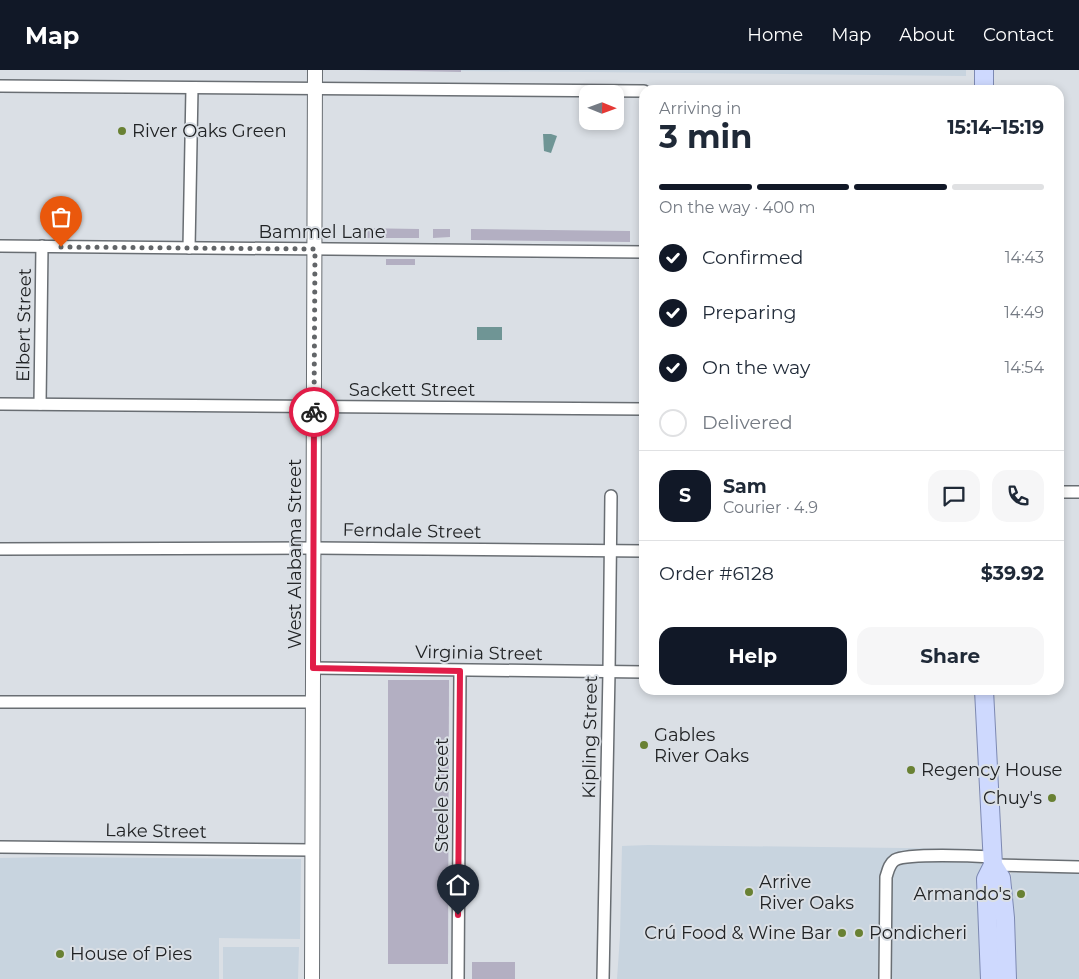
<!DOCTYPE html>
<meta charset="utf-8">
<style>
:root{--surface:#fff;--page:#f6f6f7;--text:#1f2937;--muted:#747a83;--line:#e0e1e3;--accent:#111827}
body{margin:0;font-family:Montserrat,sans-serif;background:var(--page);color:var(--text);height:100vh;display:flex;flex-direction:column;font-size:19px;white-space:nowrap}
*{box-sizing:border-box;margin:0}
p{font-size:16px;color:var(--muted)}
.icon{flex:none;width:28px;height:28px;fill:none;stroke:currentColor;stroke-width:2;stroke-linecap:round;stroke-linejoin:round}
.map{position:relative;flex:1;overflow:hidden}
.details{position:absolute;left:639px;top:15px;width:425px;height:610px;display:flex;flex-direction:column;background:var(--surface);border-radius:15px;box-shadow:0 2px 8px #0003}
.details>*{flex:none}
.needle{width:32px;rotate:91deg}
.buttons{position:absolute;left:579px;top:15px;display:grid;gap:10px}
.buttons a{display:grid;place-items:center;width:45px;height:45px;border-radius:10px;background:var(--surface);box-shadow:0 2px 8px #0003;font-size:25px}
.pin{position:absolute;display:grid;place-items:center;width:42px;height:42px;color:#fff;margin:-51px -21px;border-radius:50% 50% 50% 0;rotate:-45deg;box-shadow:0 0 5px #0007}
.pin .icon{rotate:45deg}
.courier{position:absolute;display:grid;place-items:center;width:50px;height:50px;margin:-25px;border:4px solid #e11d48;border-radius:50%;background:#fff;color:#222;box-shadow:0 1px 6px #0007}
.overview em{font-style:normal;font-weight:700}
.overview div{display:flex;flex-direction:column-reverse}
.overview{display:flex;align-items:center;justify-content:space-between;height:85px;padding:0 20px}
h1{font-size:32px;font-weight:700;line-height:38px}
.bar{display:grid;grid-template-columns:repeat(4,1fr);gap:8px 5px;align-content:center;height:60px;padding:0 20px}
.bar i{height:6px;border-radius:4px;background:var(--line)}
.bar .on{background:var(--accent)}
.bar p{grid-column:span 4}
.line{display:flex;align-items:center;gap:12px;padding:0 20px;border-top:1px solid var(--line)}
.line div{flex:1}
.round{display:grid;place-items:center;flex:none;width:52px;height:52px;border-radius:15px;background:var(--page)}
ol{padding:0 20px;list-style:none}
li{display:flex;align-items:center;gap:15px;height:55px}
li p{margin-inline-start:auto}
li .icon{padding:5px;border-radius:50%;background:var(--accent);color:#fff;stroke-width:4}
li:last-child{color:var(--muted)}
li i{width:28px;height:28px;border:2px solid var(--line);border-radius:50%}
.action{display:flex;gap:10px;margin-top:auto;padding:10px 20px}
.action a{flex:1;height:58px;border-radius:15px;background:var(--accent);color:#fff;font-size:20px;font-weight:700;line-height:58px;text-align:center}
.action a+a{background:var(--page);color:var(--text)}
header{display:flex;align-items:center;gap:30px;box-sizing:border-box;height:70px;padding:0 25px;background:var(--accent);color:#fff}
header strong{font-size:24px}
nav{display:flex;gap:28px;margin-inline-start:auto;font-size:18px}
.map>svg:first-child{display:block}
</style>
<header>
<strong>Map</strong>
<nav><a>Home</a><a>Map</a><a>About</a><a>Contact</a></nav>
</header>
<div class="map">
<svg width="1079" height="909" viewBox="0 0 1079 909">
<rect width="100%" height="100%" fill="#dadfe5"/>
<!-- built -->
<g fill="#c8d4df">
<polygon points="337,0 966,0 966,6 587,2"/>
<polygon points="648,775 982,779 982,909 617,909 620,866 622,776"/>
<polygon points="50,787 301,789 300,869 219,868 219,909 0,909 0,788"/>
<polygon points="1011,803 1079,803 1079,909 1016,909"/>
<polygon points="223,877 299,877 298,909 223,909"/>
</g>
<!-- green -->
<g fill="#b3afc2">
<polygon points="358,0 461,0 461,2"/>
<polygon points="356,158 419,159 419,168 356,168"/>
<polygon points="433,159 450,159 450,167 433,168"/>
<polygon points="471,159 630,161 630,172 471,170"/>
<rect x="386" y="189" width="29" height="6"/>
<polygon points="388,610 449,610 448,894 388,894"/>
<rect x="472" y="892" width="43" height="17"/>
</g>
<!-- water -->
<g fill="#6f9595">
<polygon points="543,64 551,64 557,66 551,83 544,81"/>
<rect x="477" y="257" width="25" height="13"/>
</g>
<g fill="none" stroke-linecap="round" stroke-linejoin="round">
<!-- minor casing -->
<g stroke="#696e73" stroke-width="14">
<g id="minor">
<polyline points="0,16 644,21"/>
<polyline points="0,176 644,182"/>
<polyline points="189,178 192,18"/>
<polyline points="0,334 644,339"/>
<polyline points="40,334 42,176"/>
<polyline points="1059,422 1079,422"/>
<polyline points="0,479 314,478 644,481"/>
<polyline points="313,598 644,602"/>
<polyline points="0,632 313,632"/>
<polyline points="0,777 312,780"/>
<polyline points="993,795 1079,797"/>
<polyline points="458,909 460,601"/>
<polyline points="603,909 609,602 611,426"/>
<path d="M885,909L886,807C888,801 889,794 895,790C907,783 976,786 993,787"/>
</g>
</g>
<!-- tertiary casing -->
<g stroke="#696e73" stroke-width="16">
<polyline id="tertiary" points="312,909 315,0"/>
</g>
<!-- primary casing -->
<g stroke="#7d89b2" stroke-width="20">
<g id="primary">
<polyline points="984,20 984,0"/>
<polyline points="984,620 993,795 986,809 990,909"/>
<polyline points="993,795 1001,808 1005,848 1007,909"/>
</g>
</g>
<!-- minor -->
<use href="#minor" stroke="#fff" stroke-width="11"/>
<!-- tertiary -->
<use href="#tertiary" stroke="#fff" stroke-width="14"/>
<!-- primary -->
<use href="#primary" stroke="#ced9fe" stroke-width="18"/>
</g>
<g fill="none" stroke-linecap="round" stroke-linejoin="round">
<!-- done -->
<polyline stroke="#626568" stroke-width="5" stroke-dasharray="0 9" points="61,177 315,179 314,342"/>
<!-- route -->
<polyline stroke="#e11d48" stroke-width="6" points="314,342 313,598 460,601 458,845"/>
</g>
<!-- markers -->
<g fill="#698133" stroke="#dadfe5" stroke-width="2">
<circle cx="122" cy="61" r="5"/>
<circle cx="644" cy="675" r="5"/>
<circle cx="911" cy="700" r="5"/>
<circle cx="1052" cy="728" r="5"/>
<circle cx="749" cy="822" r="5"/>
<circle cx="1021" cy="824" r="5"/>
<circle cx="842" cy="863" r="5"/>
<circle cx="859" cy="863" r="5"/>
<circle cx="60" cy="884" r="5"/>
</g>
<g text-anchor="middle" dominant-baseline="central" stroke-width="4" stroke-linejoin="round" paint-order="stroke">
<!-- poi labels -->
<g font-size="18" fill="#212325" stroke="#dadfe5" text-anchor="start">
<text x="132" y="61">River Oaks Green</text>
<text x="654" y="665">Gables<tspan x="654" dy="21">River Oaks</tspan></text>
<text x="921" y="700">Regency House</text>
<text x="1042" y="728" text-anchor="end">Chuy's</text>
<text x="759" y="812">Arrive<tspan x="759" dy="21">River Oaks</tspan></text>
<text x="1011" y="824" text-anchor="end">Armando's</text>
<text x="832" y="863" text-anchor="end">Crú Food &amp; Wine Bar</text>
<text x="869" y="863">Pondicheri</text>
<text x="70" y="884">House of Pies</text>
</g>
<!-- street labels -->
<g font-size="18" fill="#212325" stroke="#dadfe5">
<text x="322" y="162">Bammel Lane</text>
<text transform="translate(24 255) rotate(-89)">Elbert Street</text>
<text x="412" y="320">Sackett Street</text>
<text transform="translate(412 461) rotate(1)">Ferndale Street</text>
<text transform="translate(295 484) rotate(-90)">West Alabama Street</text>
<text transform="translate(479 583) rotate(1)">Virginia Street</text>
<text transform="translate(590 667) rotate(-89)">Kipling Street</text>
<text transform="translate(442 725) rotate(-90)">Steele Street</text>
<text transform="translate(156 761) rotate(1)">Lake Street</text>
</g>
</g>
</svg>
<div class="buttons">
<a><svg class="needle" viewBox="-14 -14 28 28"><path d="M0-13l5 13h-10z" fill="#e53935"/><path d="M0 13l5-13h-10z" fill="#747a83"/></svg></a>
</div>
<div class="pin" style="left:61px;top:177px;background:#ea580c"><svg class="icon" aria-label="bag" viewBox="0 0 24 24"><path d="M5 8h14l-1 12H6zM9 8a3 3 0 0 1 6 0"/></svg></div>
<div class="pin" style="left:458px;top:845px;background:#1f2937"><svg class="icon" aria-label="home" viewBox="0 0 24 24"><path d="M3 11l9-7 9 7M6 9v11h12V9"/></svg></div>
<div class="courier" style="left:314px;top:342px"><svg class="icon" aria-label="bike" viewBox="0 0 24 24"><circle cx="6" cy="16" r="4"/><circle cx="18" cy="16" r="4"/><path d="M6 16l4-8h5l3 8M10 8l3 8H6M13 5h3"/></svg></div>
<section class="details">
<div class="overview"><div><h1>3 min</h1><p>Arriving in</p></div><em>15:14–15:19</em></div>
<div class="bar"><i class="on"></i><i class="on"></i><i class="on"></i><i></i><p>On the way · 400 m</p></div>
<ol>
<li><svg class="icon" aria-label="check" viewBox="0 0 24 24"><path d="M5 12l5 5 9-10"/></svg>Confirmed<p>14:43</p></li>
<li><svg class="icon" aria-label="check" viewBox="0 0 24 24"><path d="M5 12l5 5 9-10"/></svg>Preparing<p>14:49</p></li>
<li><svg class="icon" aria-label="check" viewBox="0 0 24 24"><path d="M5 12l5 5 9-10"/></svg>On the way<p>14:54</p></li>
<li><i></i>Delivered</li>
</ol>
<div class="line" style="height:90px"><b class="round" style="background:var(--accent);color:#fff">S</b><div><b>Sam</b><p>Courier · 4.9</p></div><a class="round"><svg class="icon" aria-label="chat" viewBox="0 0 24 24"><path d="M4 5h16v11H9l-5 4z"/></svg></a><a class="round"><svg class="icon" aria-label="phone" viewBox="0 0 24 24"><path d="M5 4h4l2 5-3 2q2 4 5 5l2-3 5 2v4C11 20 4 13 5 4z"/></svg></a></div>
<div class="line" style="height:65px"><div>Order #6128</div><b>$39.92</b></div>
<div class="action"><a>Help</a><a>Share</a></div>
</section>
</div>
